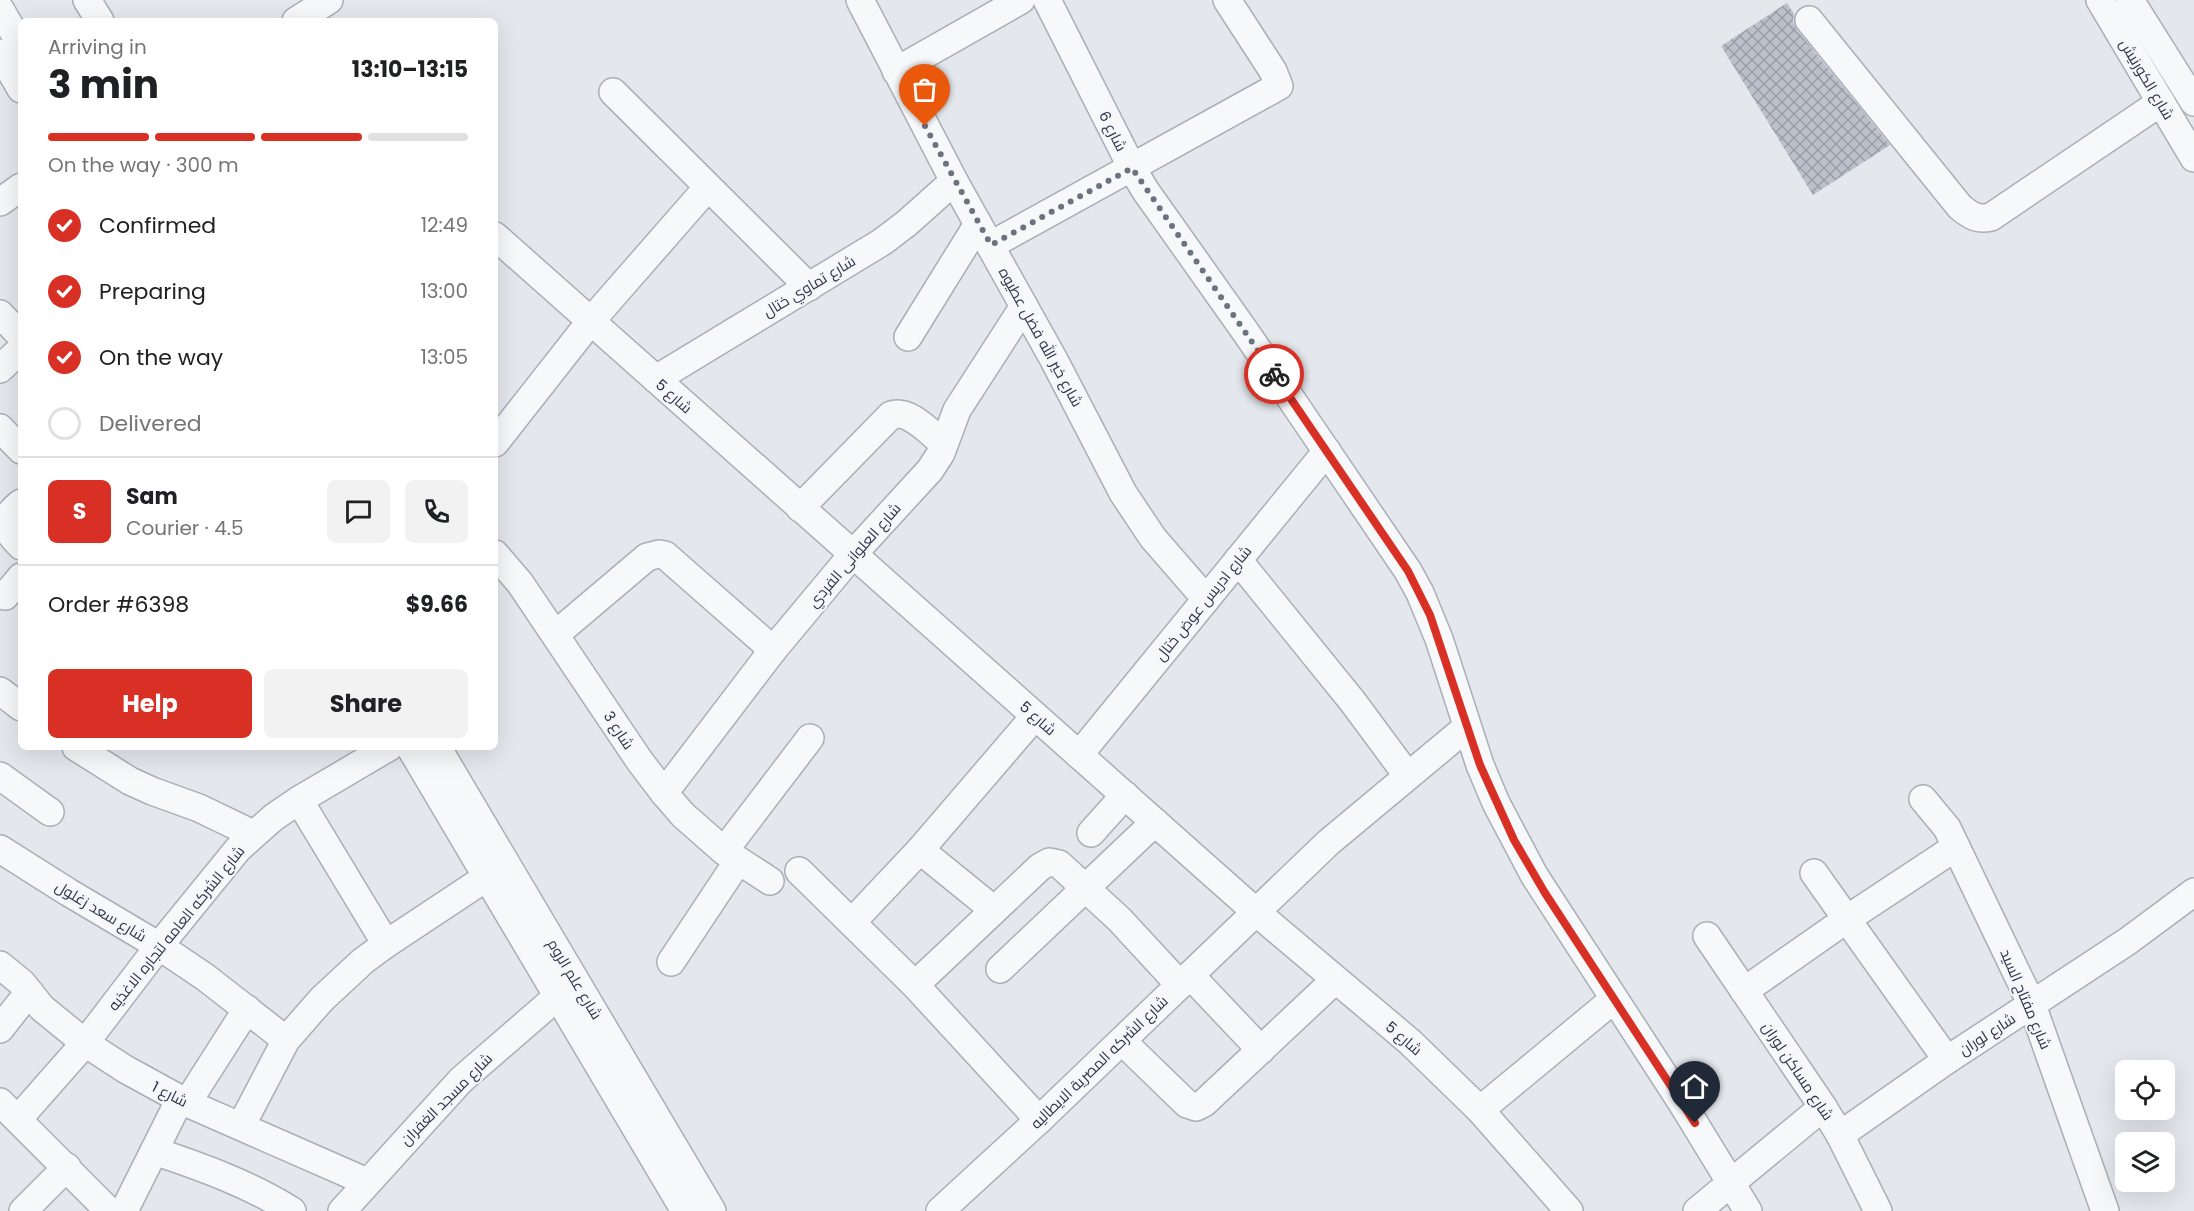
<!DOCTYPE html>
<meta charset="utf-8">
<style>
:root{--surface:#fff;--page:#f2f2f2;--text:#202124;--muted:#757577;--line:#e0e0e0;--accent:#d93025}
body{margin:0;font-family:Poppins,Cairo,sans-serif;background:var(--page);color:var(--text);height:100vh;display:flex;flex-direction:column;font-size:22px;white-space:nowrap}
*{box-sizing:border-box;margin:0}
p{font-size:20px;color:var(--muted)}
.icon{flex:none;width:33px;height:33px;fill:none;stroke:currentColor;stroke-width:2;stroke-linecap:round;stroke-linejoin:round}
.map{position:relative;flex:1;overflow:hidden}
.panel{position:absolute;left:18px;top:18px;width:480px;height:732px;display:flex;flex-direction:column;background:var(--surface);border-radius:9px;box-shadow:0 6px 24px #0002}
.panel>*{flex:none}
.fabs{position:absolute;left:2115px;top:1060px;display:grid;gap:12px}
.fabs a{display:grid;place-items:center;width:60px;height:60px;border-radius:9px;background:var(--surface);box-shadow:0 6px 24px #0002;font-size:30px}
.pin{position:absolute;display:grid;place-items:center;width:51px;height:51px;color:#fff;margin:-62px -26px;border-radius:50% 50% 50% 0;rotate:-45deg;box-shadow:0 0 6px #0007}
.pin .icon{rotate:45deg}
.courier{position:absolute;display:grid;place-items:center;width:60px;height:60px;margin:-30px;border:4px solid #d93025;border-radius:50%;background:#fff;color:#222;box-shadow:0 2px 8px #0007}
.overview em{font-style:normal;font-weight:700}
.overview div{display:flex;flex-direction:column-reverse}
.overview{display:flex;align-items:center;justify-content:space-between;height:102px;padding:0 30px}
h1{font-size:39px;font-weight:700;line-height:45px}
.bar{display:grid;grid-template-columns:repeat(4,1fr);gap:9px 6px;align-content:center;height:72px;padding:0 30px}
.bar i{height:8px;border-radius:4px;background:var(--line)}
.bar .active{background:var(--accent)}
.bar p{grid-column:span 4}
.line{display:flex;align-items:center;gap:15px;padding:0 30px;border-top:2px solid var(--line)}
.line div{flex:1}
.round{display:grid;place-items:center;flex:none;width:63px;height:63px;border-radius:9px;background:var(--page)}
ol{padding:0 30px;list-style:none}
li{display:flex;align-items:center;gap:18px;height:66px}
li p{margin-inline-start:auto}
li .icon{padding:6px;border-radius:50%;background:var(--accent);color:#fff;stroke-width:4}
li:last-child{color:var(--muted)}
li i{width:33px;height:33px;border:3px solid var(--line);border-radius:50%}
.cta{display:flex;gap:12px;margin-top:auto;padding:12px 30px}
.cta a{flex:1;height:69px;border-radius:9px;background:var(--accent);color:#fff;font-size:24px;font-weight:700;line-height:69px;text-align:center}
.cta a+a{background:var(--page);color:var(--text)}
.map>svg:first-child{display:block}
</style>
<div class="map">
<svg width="2194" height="1211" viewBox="0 0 2194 1211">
<defs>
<pattern id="building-cross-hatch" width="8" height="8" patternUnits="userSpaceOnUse" patternTransform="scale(1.5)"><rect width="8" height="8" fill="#bbc0ca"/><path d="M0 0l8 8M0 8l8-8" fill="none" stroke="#989da6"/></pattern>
</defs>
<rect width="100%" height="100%" fill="#e4e7ec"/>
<!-- building -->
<polygon fill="url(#building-cross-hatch)" points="1787,3 1794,14 1793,22 1797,30 1890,145 1813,195 1721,46"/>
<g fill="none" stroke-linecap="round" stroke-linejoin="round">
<!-- minor casing -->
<g stroke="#a9aeb7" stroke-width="30">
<g id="minor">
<polyline points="87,0 100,21"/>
<polyline points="860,0 954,181 1054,360 1123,493 1153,538 1206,599"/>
<polyline points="1047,0 1132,168 1145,190 1247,334 1408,571 1420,593 1439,639 1480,765 1496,803 1534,875 1682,1103 1748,1211"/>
<polyline points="2100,0 2194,158"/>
<polyline points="2130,0 2194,102"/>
<polyline points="0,9 21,45"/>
<path d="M1809,20L1960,207C1971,216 1977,220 1991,217L2161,102"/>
<polyline points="296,21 329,0"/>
<polyline points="0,53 21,89"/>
<polyline points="896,71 1021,0"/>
<polyline points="613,92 809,287"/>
<polyline points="0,202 21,187"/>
<polyline points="495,236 1256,912 1410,1042 1480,1110 1569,1211"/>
<polyline points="991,245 1279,86 1273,71 1227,0"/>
<polyline points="0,314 21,336"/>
<polyline points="908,337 978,224"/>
<polyline points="0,369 21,349"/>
<polyline points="656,379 882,242 907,223 954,181"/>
<polyline points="0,428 21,450"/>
<polyline points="495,443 590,322 708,187"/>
<path d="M21,503C0,519 3,528 21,546"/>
<path d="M800,508L891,415C910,409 930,433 944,444"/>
<polyline points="495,554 520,583 639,760 664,793 683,815 724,851 770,881"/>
<polyline points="1238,560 1353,702 1407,775"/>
<polyline points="0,595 5,596 21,577"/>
<polyline points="556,634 647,557 659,554 665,555 773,650"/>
<polyline points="0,691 21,707"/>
<polyline points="76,747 130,781 152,791 199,808 253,834"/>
<polyline points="410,747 685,1211"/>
<polyline points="437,747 712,1211"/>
<polyline points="1079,755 1327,451"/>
<polyline points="0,776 50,812"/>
<polyline points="664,793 773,650 853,554 930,470 941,453 957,410 1024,306"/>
<polyline points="1923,799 1947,828 2032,1005 2105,1211"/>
<polyline points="299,800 386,944"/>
<polyline points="1091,833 1125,795"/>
<polyline points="0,849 68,892 159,946 205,977 286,1040"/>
<polyline points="920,850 994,910"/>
<polyline points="724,851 810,738"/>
<polyline points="799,871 915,985 1039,1120"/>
<polyline points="1814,873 1947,1060"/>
<polyline points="852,922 920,850 1035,716"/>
<polyline points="1707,936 1823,1107 1840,1135 1878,1211"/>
<polyline points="671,962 738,861"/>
<polyline points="0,965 22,983 42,1008 85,1043 125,1069 187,1103 367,1182"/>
<polyline points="1000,969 1155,822"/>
<polyline points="1190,975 1261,1050"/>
<polyline points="915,985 1040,867 1049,862 1059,864 1119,919 1180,985"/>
<polyline points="1744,991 1847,919 1956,847"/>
<polyline points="0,1029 29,992"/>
<polyline points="1122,1041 1187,1104 1196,1107 1204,1103 1335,980"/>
<polyline points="0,1102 109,1211"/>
<polyline points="187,1103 247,1009"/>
<polyline points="1480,1110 1613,1000"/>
<polyline points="18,1119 85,1043 159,946 238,849 274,817 299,800 389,747"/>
<polyline points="241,1126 286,1040 322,999 363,961 386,944 487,877"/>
<polyline points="1840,1135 1947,1060 2128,941 2194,892"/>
<path d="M154,1151C202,1167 249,1184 292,1211"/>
<polyline points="23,1211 67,1167"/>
<polyline points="124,1211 180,1099"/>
<polyline points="342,1211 461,1080 558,996"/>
<polyline points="940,1211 1039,1120 1329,842 1467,727"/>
<polyline points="1697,1211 1823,1107"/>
</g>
</g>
<!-- minor -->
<use href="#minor" stroke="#f7f8fa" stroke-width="27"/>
</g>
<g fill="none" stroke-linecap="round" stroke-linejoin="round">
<!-- done -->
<polyline stroke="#6c737f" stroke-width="6" stroke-dasharray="0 10.8" points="925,126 991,245 1132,168 1274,374"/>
<!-- route -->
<polyline stroke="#d93025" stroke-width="8" points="1274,374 1408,571 1430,615 1480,765 1514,840 1545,893 1695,1123"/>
</g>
<g text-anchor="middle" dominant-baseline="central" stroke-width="4.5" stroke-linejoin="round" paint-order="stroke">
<!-- street labels -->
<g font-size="15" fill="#2b3445" stroke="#f4f6f9">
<text transform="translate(2147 79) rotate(59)">شارع الكورنيش</text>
<text transform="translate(1113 131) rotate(63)">شارع 6</text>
<text transform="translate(809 286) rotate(-31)">شارع تماوي ختال</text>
<text transform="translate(1041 337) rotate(61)">شارع خير الله فضل عطيوه</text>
<text transform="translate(674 396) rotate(42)">شارع 5</text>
<text transform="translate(854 555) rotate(-49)">شارع العلوانى الفردي</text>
<text transform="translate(1203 603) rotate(-51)">شارع ادريس عوض ختال</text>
<text transform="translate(1038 718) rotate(42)">شارع 5</text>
<text transform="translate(619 730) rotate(57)">شارع 3</text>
<text transform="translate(101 911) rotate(31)">شارع سعد زغلول</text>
<text transform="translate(176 928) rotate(-51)">شارع الشركه العامه لتجاره الاغذيه</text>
<text transform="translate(575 979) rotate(59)">شارع علم الروم</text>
<text transform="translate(2026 999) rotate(67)">شارع مفتاح السيد</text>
<text transform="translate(1987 1034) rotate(-33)">شارع لوران</text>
<text transform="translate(1404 1038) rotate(41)">شارع 5</text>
<text transform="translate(1099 1062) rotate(-44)">شارع الشركه المصرية الايطاليه</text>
<text transform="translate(1798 1071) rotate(56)">شارع مساكن لوران</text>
<text transform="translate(170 1094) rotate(27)">شارع 1</text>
<text transform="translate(446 1099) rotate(-45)">شارع مسجد الغفران</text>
</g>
</g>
</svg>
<div class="fabs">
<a><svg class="icon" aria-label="locate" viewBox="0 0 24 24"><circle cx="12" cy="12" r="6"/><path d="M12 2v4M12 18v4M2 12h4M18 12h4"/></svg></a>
<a><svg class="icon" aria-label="layers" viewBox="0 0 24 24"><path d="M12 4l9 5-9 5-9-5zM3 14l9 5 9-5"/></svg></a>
</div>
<div class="pin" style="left:925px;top:126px;background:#ea580c"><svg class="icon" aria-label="bag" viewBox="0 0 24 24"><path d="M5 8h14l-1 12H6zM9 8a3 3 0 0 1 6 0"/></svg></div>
<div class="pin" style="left:1695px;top:1123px;background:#1f2937"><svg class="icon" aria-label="home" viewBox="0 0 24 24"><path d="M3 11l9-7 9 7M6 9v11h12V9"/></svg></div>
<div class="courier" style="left:1274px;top:374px"><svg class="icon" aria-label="bike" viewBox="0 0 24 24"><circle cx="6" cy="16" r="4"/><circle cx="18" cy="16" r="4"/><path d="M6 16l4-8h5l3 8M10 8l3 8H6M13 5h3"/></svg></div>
<section class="panel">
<div class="overview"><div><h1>3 min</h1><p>Arriving in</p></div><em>13:10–13:15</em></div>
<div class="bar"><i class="active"></i><i class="active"></i><i class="active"></i><i></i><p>On the way · 300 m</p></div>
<ol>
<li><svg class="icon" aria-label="check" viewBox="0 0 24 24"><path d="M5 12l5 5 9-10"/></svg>Confirmed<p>12:49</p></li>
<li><svg class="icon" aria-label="check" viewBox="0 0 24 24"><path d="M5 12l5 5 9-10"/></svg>Preparing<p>13:00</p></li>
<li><svg class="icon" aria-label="check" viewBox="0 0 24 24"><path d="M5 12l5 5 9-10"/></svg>On the way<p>13:05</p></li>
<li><i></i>Delivered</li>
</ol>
<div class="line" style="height:108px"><b class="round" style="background:var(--accent);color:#fff">S</b><div><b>Sam</b><p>Courier · 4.5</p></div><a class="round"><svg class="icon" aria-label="chat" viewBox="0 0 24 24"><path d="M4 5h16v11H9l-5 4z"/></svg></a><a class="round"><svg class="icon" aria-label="phone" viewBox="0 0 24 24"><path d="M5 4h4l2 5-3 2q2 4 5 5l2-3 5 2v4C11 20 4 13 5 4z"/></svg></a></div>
<div class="line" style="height:78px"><div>Order #6398</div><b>$9.66</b></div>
<div class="cta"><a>Help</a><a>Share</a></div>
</section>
</div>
